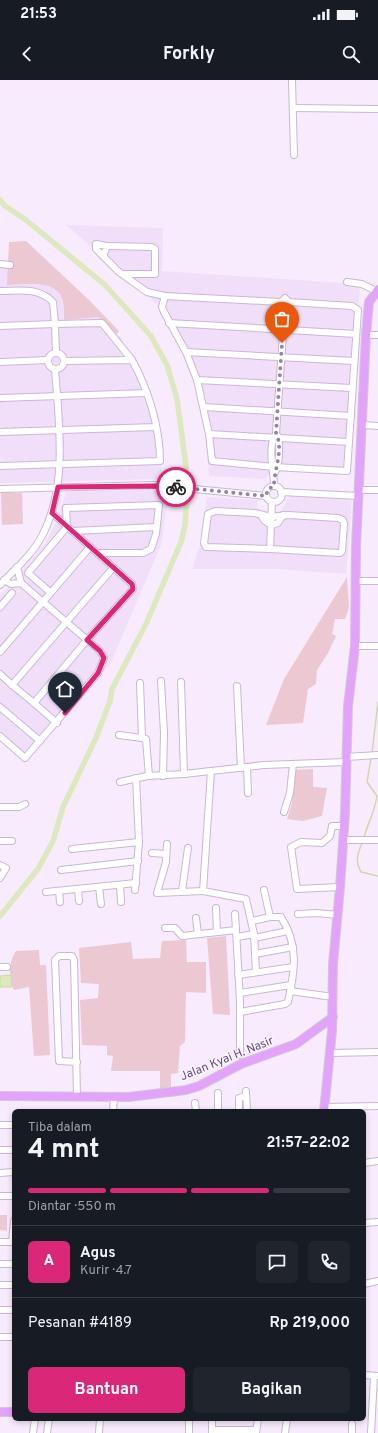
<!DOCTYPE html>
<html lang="id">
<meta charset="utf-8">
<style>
:root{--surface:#171b24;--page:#20242c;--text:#f1f3f6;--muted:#9ea1a6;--line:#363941;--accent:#db2777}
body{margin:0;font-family:Overpass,sans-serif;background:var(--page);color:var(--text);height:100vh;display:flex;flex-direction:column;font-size:15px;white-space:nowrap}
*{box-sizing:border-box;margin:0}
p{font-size:13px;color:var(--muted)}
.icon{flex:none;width:22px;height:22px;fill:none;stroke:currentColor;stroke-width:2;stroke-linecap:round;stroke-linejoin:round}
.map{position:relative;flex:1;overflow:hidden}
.side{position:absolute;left:12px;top:1029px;width:354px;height:312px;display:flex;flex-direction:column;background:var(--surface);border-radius:6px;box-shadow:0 2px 6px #0003}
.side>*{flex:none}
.pin{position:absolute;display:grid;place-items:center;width:34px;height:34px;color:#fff;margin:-41px -17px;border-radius:50% 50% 50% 0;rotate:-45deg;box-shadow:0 0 4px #0007}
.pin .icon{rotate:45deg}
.courier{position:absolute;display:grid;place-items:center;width:40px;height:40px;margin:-20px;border:3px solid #db2777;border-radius:50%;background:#fff;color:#222;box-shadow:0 1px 5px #0007}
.summary em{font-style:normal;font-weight:700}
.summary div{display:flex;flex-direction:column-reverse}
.summary{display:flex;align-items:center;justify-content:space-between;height:68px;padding:0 16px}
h1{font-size:26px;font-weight:700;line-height:30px}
.bar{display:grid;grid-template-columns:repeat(4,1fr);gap:6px 4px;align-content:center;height:48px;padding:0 16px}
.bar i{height:5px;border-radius:3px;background:var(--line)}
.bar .selected{background:var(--accent)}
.bar p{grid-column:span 4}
.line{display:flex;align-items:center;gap:10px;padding:0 16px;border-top:1px solid var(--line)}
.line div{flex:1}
.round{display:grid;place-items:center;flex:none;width:42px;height:42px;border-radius:6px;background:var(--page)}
.primary-button{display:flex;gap:8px;margin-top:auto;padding:8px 16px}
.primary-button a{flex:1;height:46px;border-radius:6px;background:var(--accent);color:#fff;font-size:16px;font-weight:700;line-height:46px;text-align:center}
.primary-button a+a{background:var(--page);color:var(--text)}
.status{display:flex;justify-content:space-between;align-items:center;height:28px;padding:0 20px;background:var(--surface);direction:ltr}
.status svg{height:11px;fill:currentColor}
header{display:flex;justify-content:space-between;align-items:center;height:52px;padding:0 16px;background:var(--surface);font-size:18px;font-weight:700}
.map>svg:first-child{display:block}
</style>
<div class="status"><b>21:53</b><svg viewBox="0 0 49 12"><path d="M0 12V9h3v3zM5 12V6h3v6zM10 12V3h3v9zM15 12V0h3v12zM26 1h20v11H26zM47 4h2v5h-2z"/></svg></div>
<header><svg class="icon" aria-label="back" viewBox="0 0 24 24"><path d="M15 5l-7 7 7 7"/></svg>Forkly<svg class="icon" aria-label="search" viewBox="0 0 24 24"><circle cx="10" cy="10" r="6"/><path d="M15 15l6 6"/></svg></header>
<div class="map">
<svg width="378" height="1353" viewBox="0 0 378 1353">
<rect width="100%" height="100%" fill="#f8ebfd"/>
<!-- residential -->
<g fill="#f1dffa">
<polygon points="66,145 163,148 162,191 360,204 348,391 280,389 278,396 268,395 266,399 209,396 206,355 195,301 184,274 158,225"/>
<polygon points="0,182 8,183 8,205 46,204 57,210 63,220 64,240 98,237 121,258 147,304 157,344 162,399 0,403"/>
<polygon points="151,410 169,412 161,465 112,580 105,591 100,592 25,680 0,658 0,516 44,465 56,442 66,412"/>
<polygon points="290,416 352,420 346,494 278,489 192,489 201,462 207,417 258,420 257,428 264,432 281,431"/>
</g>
<!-- green -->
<g fill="#ecc8d3">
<path d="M26,161L89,220L119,251L117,254L98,237L64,240C64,234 64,227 63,221C57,198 25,205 7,205L9,162Z"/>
<polygon points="1,413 22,413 23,444 2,445"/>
<polygon points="347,497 349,527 345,539 335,539 332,554 336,556 328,573 317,590 316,604 308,609 303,643 266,645 284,599"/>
<polygon points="313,689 313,707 327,708 322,736 303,741 287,739 292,723 295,690"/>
<polygon points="226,856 230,935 213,934 207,858"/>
<polygon points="186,860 187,882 206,882 206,913 186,912 185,962 180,966 178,993 171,994 171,1008 160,1008 160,991 111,991 113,976 107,975 107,966 82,965 80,920 98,918 99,904 81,903 79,868 131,862 133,879 160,878 162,861"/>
<path d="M39,870L40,885H46L50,975L34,976L29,907L14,910C8,898 9,881 16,871Z"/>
<polygon points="0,1135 7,1135 7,1151 0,1150"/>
</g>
<!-- water -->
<polygon fill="#dde8be" stroke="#ccdaa4" points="11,895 12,907 0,907 0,896"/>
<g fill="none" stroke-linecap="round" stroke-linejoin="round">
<!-- stream -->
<g stroke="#ccdaa4" stroke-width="1.5">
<polyline points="372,673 378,622"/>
<path d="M364,757C368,743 375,731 377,716L367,702L371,678"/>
<path d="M362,763C357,775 355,781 361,792L378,796"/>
</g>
<!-- canal -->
<polyline stroke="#dde8be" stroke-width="5.5" points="0,120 5,126 26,140 105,205 151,256 167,285 177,319 186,386 187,416 185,445 181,462 146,544 112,609 110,621 96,658 63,727 53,761 38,789 0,836"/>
<!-- minor casing -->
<g stroke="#c9b7d7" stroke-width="8">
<g id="minor">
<polyline points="292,0 294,75"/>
<polyline points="293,28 378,29"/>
<polyline points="107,166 152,167 155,169 155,194 123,194"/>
<polyline points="103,176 107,166 96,164 96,169 119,192 147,212 165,216 281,222"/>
<polyline points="0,184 10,185"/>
<polyline points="347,202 362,204 376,211"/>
<path d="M0,211C20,211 38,207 53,222L55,244L102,243L132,280"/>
<polyline points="165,216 162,227 164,232 186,272 197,300 209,354 212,381 274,387 347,391 358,230 352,226 289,222"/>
<polyline points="169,243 356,254"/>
<polyline points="0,246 55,244 56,273"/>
<polyline points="366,255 378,255"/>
<polyline points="186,272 354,281"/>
<circle cx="56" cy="281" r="8"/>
<polyline points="0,282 48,280"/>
<polyline points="197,300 352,308"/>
<polyline points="0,318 147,313"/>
<polyline points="204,327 351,336"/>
<polyline points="363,345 378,346"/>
<polyline points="0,352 156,347"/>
<polyline points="209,354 349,362"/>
<path d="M0,386L160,381C160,347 148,309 132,280L64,281"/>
<path d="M274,394C280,383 281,364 276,353L285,226L281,222L285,218L289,222L285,226"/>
<path d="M274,406C274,391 268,372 274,357"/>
<circle cx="274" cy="414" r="8"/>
<polyline points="0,409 154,405 266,416"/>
<polyline points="359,410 378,410"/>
<polyline points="281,412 359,416"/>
<polyline points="261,435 264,440 271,445 278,443 283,435"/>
<polyline points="73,451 156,447"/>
<polyline points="270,469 206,467 204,463 208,434 215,431 255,433 271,437 288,435 338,438 343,440 344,444 342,471 340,473 270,469 272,422"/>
<polyline points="17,487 21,503"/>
<polyline points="356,501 378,501"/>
<path d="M0,505C14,490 32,475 42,456C68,407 59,343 55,289"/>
<polyline points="50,512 28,493 67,447 66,428 159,425 156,454 151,469 143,473 97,473"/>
<polyline points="0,527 12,513"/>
<polyline points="355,566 378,566"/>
<polyline points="0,572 90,467"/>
<polyline points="0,594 12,605 113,488"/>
<polyline points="161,601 164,653 163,696"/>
<polyline points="181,602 184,694"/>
<polyline points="140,603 142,658 146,659 149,696"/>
<polyline points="12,605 34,623 87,560 133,509 132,504 52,433"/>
<polyline points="237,606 241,688"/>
<polyline points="34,623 57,643"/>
<polyline points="0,627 40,661"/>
<polyline points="119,655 142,658"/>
<polyline points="0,656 25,678 98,593 104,578 100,571 21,503 11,504 4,500"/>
<polyline points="346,677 378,675"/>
<polyline points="247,688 248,713"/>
<polyline points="211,691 203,811 246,819 254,854 256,892"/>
<polyline points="120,702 147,696 184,694 264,685 346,682"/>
<polyline points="0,727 19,727 25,724"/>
<polyline points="284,732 290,713 293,684"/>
<polyline points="343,760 378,760"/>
<polyline points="0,761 12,761"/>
<polyline points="167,764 166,782 157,813 203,811"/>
<polyline points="72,769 139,762"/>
<polyline points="152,773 166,774"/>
<polyline points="0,785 6,788 0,798"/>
<polyline points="61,790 138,781"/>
<polyline points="120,805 121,822"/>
<polyline points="99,807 101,824"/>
<polyline points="340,807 297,809 291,767 301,762 322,763 330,756 332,746 344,746"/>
<polyline points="78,809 79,821"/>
<polyline points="135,810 139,762 136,698"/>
<polyline points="59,811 60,822"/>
<polyline points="182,811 188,768"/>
<polyline points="46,812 136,803"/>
<polyline points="216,828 217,852"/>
<polyline points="235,834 236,850"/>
<polyline points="298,834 316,833 338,835"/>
<polyline points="196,838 198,854"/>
<polyline points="252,841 270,837"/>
<polyline points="165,848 175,848 182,856 236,850 240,921 240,975"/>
<polyline points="237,857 254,854"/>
<polyline points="254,858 288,851"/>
<polyline points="255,874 293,867"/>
<polyline points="0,887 7,887"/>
<polyline points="238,895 293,887"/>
<polyline points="290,911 333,917"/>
<polyline points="240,913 291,905"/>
<path d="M240,932L285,924L288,922C295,891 299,865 281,837H270L264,810"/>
<polyline points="331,973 378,972"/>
<polyline points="77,982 59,981 55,880 59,876 72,876 74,880 77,1015"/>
<polyline points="246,1011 247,1031"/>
<polyline points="195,1023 196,1031"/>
<polyline points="325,1027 378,1026"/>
<polyline points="113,1031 114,1017"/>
<polyline points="218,1031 218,1013"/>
<polyline points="239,1031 239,1018 246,1016"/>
<polyline points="0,1045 14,1045"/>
<polyline points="0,1070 14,1070"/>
<polyline points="364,1083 378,1081"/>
<polyline points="0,1093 14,1092"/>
<polyline points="0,1116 14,1116"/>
<polyline points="364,1143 378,1142"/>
<polyline points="0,1162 14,1162"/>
<polyline points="12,1162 14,1141"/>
<polyline points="0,1184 14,1184"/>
<polyline points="364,1204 378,1201"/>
<polyline points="0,1205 14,1205"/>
<polyline points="0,1230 14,1230"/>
<polyline points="0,1257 14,1257"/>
<polyline points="364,1295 378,1296"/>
<polyline points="352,1344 352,1353"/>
<polyline points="212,1350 256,1350"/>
<polyline points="33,1353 35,1339"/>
<polyline points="47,1353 49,1339"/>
<polyline points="99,1353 100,1339"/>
<polyline points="189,1353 189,1339"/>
<polyline points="212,1353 212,1339"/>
<polyline points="256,1353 258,1339"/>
<polyline points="285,1353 287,1339"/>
<polyline points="371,1353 374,1296"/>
</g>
</g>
<!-- major casing -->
<g stroke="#d0c9d7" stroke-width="10">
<g id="major">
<polyline points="0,1016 129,1017 186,1010 199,1006 241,984 296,964 333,937"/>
<polyline points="324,1031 332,951 333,884 340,807 345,734 348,626 355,566 356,466 366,255 369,222 378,210"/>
<polyline points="0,1332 14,1332"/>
</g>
</g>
<!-- minor -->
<use href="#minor" stroke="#fff" stroke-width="6"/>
<!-- major -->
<use href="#major" stroke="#e4a3fb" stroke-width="8"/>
</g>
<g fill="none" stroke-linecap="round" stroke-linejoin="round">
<!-- done -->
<path stroke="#9684a7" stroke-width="4" stroke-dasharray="0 7.2" d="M176,407L266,416L268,409L274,406C274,389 284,370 276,353L282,263"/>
<!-- route -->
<polyline stroke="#db2777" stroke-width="5" points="65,633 98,593 104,578 100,571 87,560 133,509 132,504 52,433 58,407 154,406 176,407"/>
</g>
<g text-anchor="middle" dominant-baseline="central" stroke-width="3" stroke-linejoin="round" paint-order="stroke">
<!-- street labels -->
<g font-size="12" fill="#614c79" stroke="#fbf2ff">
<text transform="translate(227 979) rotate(-22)">Jalan Kyai H. Nasir</text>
</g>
</g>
</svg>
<div class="pin" style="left:282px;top:263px;background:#ea580c"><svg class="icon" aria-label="bag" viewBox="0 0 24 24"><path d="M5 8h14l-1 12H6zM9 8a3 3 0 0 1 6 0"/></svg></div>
<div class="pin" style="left:65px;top:633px;background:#1f2937"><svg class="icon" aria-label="home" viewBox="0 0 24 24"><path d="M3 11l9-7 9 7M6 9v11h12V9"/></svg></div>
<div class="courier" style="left:176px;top:407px"><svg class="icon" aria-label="bike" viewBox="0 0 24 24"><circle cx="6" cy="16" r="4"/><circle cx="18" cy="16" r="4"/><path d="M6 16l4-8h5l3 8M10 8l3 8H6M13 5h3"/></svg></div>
<section class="side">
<div class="summary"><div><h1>4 mnt</h1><p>Tiba dalam</p></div><em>21:57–22:02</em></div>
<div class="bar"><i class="selected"></i><i class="selected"></i><i class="selected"></i><i></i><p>Diantar · 550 m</p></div>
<div class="line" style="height:72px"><b class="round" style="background:var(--accent);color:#fff">A</b><div><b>Agus</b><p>Kurir · 4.7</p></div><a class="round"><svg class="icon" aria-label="chat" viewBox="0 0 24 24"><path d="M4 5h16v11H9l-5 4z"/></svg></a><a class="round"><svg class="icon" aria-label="phone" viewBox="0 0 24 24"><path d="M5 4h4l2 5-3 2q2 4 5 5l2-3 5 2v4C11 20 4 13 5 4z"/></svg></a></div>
<div class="line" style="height:52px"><div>Pesanan #4189</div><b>Rp 219,000</b></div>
<div class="primary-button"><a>Bantuan</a><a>Bagikan</a></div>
</section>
</div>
